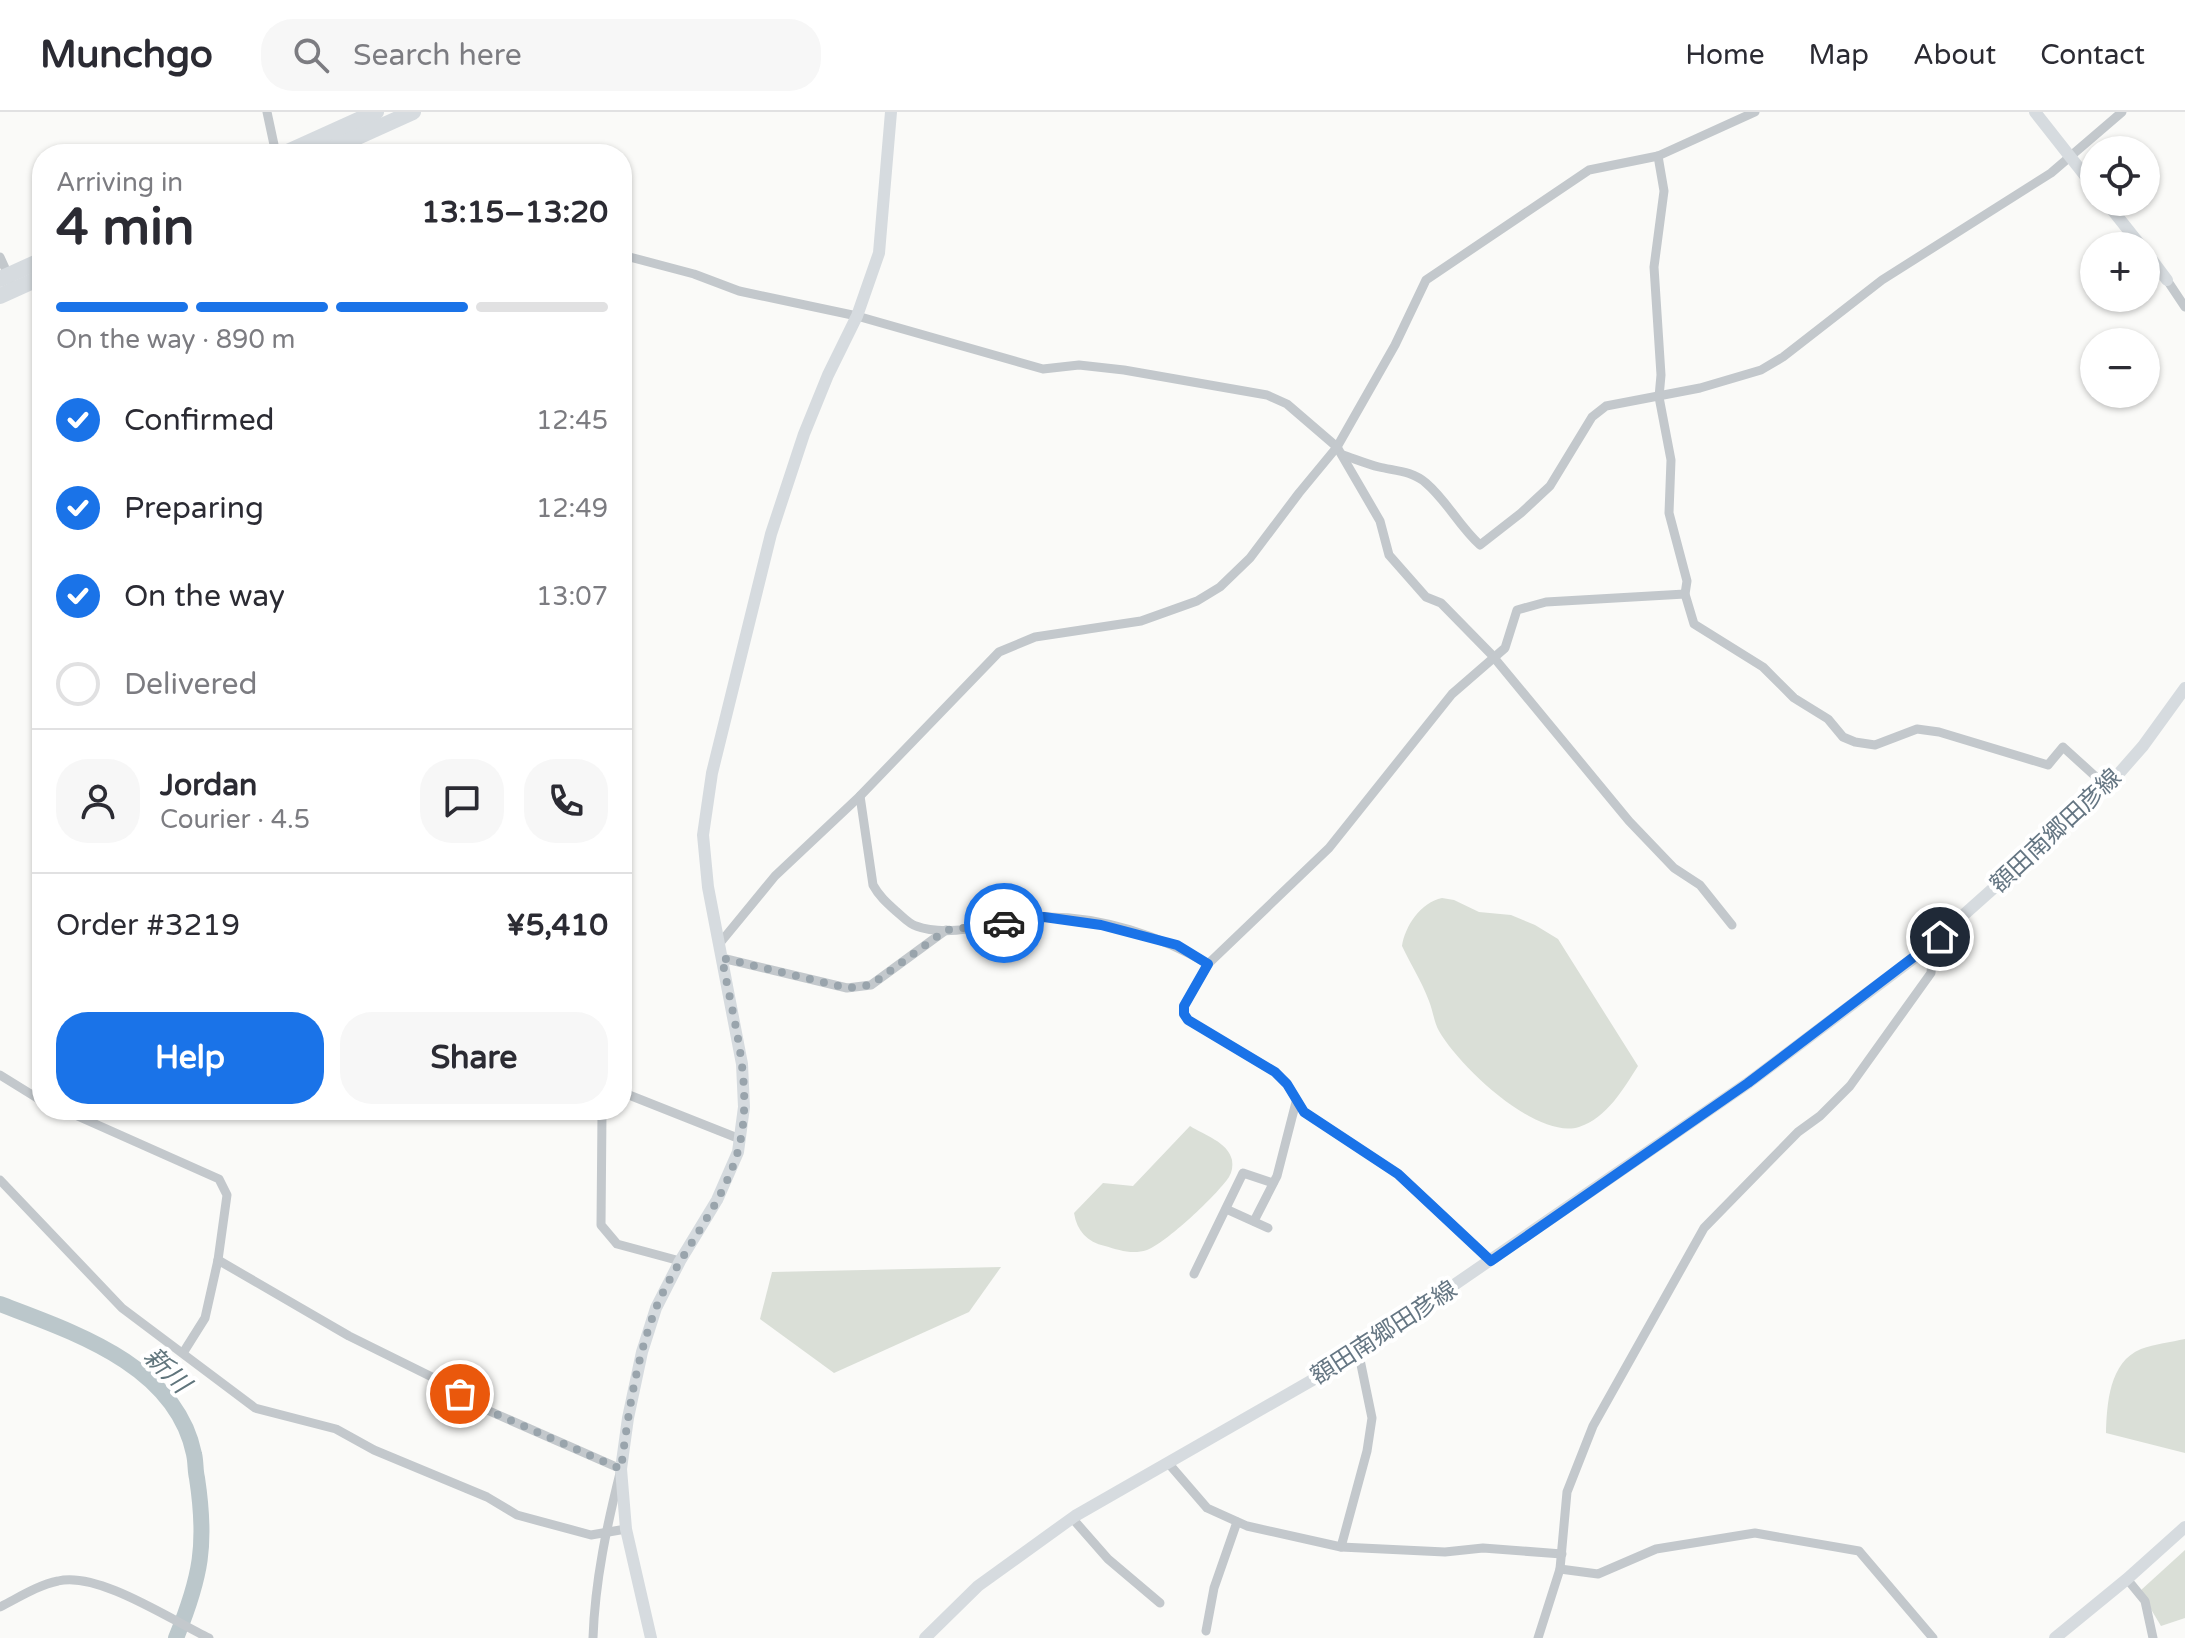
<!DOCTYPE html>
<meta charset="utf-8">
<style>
:root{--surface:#fff;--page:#f7f7f7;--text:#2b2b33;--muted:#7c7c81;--line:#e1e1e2;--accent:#1a73e8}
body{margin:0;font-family:"Varela Round","Noto Sans JP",sans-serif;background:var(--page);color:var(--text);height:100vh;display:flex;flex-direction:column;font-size:30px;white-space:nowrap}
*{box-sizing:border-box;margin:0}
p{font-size:26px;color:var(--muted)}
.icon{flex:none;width:44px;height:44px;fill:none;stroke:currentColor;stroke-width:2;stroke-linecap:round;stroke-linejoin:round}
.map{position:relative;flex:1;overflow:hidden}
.side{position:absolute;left:32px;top:32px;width:600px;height:976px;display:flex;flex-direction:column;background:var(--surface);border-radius:32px;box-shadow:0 2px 6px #0004}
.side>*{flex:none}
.controls{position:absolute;left:2080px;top:24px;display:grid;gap:16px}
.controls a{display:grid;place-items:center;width:80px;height:80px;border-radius:50%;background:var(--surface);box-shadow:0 2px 6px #0004;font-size:40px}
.pin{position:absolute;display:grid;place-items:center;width:68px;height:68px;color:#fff;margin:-34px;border:4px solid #fff;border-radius:50%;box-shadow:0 2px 8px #0007}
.courier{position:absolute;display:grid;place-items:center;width:80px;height:80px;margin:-40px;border:6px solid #1a73e8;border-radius:50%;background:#fff;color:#222;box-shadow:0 2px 10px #0007}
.head em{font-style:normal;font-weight:700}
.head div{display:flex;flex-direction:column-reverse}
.head{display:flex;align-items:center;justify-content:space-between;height:136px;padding:0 24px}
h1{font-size:52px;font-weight:700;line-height:60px}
.bar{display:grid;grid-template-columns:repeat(4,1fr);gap:12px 8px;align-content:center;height:96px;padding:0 24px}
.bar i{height:10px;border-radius:6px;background:var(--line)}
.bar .selected{background:var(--accent)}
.bar p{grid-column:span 4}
.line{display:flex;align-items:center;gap:20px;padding:0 24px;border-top:2px solid var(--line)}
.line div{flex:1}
.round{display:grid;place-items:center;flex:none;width:84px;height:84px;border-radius:32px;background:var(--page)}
ol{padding:0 24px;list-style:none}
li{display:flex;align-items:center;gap:24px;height:88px}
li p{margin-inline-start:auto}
li .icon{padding:8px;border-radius:50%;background:var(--accent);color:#fff;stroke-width:4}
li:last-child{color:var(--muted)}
li i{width:44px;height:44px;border:4px solid var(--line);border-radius:50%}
.cta{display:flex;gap:16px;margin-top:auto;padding:16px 24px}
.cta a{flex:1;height:92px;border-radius:32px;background:var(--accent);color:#fff;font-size:32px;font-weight:700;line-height:92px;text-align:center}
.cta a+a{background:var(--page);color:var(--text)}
header{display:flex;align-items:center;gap:48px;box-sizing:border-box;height:112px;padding:0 40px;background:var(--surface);border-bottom:2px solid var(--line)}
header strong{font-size:38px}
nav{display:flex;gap:44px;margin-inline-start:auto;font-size:28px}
.search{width:560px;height:72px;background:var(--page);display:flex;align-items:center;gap:20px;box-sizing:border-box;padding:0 28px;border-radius:32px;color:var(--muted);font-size:30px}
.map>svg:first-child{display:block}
</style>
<header>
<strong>Munchgo</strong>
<div class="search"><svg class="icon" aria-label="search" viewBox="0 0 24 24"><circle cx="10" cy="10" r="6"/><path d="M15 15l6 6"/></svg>Search here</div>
<nav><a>Home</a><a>Map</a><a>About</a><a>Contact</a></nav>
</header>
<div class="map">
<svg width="2185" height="1526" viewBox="0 0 2185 1526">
<rect width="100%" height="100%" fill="#fafaf8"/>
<!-- green -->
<g fill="#dadfd7">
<path d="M1442,786L1454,788L1479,800L1511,803L1535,813L1558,827L1638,954C1624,976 1607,1006 1579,1015C1536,1028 1459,954 1439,919C1434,910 1433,899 1429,889C1422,870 1411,853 1402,834C1405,814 1421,790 1442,786Z"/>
<path d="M1190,1014C1204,1023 1228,1030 1232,1048C1233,1054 1232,1060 1229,1065C1217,1083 1166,1131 1147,1138C1132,1143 1119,1138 1105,1134C1087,1130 1077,1119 1074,1101L1103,1071L1133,1074Z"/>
<polygon points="1001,1155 969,1200 834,1261 760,1207 772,1160"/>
<path d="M2185,1227V1341L2106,1321C2107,1292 2109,1250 2141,1237C2155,1232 2171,1230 2185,1227Z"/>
<polygon points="2185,1438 2185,1506 2161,1514 2140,1479"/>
</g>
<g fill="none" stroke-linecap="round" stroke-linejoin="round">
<!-- river -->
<path stroke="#bbc7cb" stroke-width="16" d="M0,1192C73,1220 176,1253 194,1342C196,1350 195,1358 197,1366C207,1432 201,1465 176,1526"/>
<!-- street -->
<g stroke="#c3c8cc" stroke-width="9">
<polyline points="267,0 276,42"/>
<polyline points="1658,44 1664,79 1654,155 1661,263 1659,285 1671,348 1669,401 1687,469 1685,482 1694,512 1763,555 1794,586 1828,607 1843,625 1855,630 1875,633 1917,617 1939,620 2048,653 2063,635 2107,675"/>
<polyline points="622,143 694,162 739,179 857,204 1043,257 1079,253 1124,258 1267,283 1287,292 1337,335 1380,409 1389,443 1426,485 1441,491 1491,542 1629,709 1674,756 1700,773 1732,813"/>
<polyline points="0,145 10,167"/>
<polyline points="2167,168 2185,195"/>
<path d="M1343,343C1355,347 1367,352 1379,355C1396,359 1412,359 1426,371C1447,389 1459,414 1480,433L1521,401L1550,374L1592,305L1606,294L1700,276L1761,258L1783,245L1882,168L2051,61L2122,0"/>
<path d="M860,684L873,773C879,784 887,791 897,800C903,805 909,812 916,814C954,828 1006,806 1044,805C1100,804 1161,824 1208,852"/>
<polyline points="720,831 775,764 860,684 999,540 1035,525 1141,509 1197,489 1220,475 1250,446 1299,381 1337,335 1395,233 1426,168 1589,58 1658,44 1755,0"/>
<polyline points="722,846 847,876 871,873 946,818"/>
<polyline points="0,963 42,989"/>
<polyline points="624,981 740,1027"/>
<polyline points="64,998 219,1067 227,1083 218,1148 205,1206 183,1241"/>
<polyline points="602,1001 601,1113 617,1132 680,1149"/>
<polyline points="0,1068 122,1196 255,1296 336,1317 374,1338 487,1385 517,1403 591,1423 626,1417"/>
<polyline points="1226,1097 1268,1116"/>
<polyline points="1254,1109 1277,1064 1296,990"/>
<path d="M218,1148L349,1224L434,1266L487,1298L621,1357C607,1413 595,1468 593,1526"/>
<polyline points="1491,1149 1398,1062 1304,1000 1287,972 1275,960 1188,908 1184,902 1184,894 1208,852 1329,736 1452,582 1505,536 1517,498 1546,490 1685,482"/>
<polyline points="1194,1162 1243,1061 1273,1071"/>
<polyline points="1169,1352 1207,1396 1247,1414 1341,1435 1445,1440 1483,1436 1562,1442"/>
<polyline points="1072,1406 1108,1447 1160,1491"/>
<polyline points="1341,1435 1367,1339 1372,1306 1358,1238"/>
<polyline points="1560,1457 1598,1462 1656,1437 1755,1421 1859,1439 1933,1526"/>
<polyline points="2127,1467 2145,1489 2153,1526"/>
<path d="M0,1495C18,1486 38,1473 58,1469C98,1459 171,1508 209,1526"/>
<polyline points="1206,1519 1214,1476 1237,1410"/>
<polyline points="1538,1526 1560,1457 1567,1380 1593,1314 1704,1116 1798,1020 1820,1004 1850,974 1931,861 1932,847 1922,840"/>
</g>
<!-- secondary -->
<g stroke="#d6dbdf" stroke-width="12">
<polyline points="2035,0 2094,75"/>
<polyline points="2106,90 2141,134"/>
<polyline points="2146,140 2167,168"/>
<polyline points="651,1526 626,1417 621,1357 628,1306 642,1240 656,1196 680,1149 717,1088 738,1040 744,995 742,952 708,775 703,723 712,661 771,422 804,322 828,263 857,204 879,141 891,0"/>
<polyline points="925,1526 978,1474 1075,1404 1316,1266 1371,1230 1748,971 1922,840 2107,675 2143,634 2185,576"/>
<polyline points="2055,1526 2127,1467 2185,1415"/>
</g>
<!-- highway -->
<g stroke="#d6dbdf" stroke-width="16">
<polyline points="283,42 376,0"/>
<polyline points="320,42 413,0"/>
<polyline points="0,167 42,148"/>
<polyline points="0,184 42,165"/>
</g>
</g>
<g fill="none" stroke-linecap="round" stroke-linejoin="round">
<!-- done -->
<path stroke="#99a4ac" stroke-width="8" stroke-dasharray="0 14.4" d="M460,1282L487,1298L621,1357C628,1303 636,1247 656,1196C678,1142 722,1096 738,1039C755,977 733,908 722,846L847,876L871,873L946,818L1004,811"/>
<!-- route -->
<polyline stroke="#1a73e8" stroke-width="10" points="1004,811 1044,805 1101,813 1177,833 1208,852 1184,894 1184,902 1188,908 1275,960 1287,972 1304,1000 1398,1062 1491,1149 1748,971 1940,825"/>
</g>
<g text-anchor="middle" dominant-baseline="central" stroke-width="8" stroke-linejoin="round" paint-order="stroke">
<!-- street labels -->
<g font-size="24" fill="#657683" stroke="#fff">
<text transform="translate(2056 719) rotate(-43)">額田南郷田彦線</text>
<text transform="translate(1384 1221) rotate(-33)">額田南郷田彦線</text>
</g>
<!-- water labels -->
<g font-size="26" font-style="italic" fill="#60757c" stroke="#fff">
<text transform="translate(167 1258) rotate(45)">新川</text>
</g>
</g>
</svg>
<div class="controls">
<a><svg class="icon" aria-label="locate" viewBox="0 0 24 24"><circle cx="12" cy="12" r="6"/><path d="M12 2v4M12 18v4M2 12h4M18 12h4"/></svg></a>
<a>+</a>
<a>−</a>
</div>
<div class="pin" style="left:460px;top:1282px;background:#ea580c"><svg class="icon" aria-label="bag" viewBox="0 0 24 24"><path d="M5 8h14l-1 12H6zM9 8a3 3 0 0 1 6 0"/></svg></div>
<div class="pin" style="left:1940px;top:825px;background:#1f2937"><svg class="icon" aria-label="home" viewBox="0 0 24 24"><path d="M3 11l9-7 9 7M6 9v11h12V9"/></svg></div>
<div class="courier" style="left:1004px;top:811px"><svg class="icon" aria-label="car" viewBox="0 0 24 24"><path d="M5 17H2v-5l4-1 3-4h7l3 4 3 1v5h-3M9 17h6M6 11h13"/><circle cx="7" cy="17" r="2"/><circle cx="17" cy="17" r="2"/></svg></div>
<section class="side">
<div class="head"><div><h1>4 min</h1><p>Arriving in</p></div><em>13:15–13:20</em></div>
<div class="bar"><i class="selected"></i><i class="selected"></i><i class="selected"></i><i></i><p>On the way · 890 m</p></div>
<ol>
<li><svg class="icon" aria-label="check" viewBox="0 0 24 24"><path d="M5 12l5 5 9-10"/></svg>Confirmed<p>12:45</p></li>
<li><svg class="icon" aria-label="check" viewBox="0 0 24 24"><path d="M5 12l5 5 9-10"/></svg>Preparing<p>12:49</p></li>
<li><svg class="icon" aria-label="check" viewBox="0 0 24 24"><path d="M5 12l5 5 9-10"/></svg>On the way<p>13:07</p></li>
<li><i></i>Delivered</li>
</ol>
<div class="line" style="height:144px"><a class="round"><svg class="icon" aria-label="person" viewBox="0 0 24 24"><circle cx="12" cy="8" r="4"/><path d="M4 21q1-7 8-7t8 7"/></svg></a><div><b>Jordan</b><p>Courier · 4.5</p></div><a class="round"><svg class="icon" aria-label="chat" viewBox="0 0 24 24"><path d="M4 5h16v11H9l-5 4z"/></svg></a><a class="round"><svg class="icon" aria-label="phone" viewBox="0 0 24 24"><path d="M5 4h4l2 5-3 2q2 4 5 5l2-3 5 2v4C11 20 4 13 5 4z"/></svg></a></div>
<div class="line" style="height:104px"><div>Order #3219</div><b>¥5,410</b></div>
<div class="cta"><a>Help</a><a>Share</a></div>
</section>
</div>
